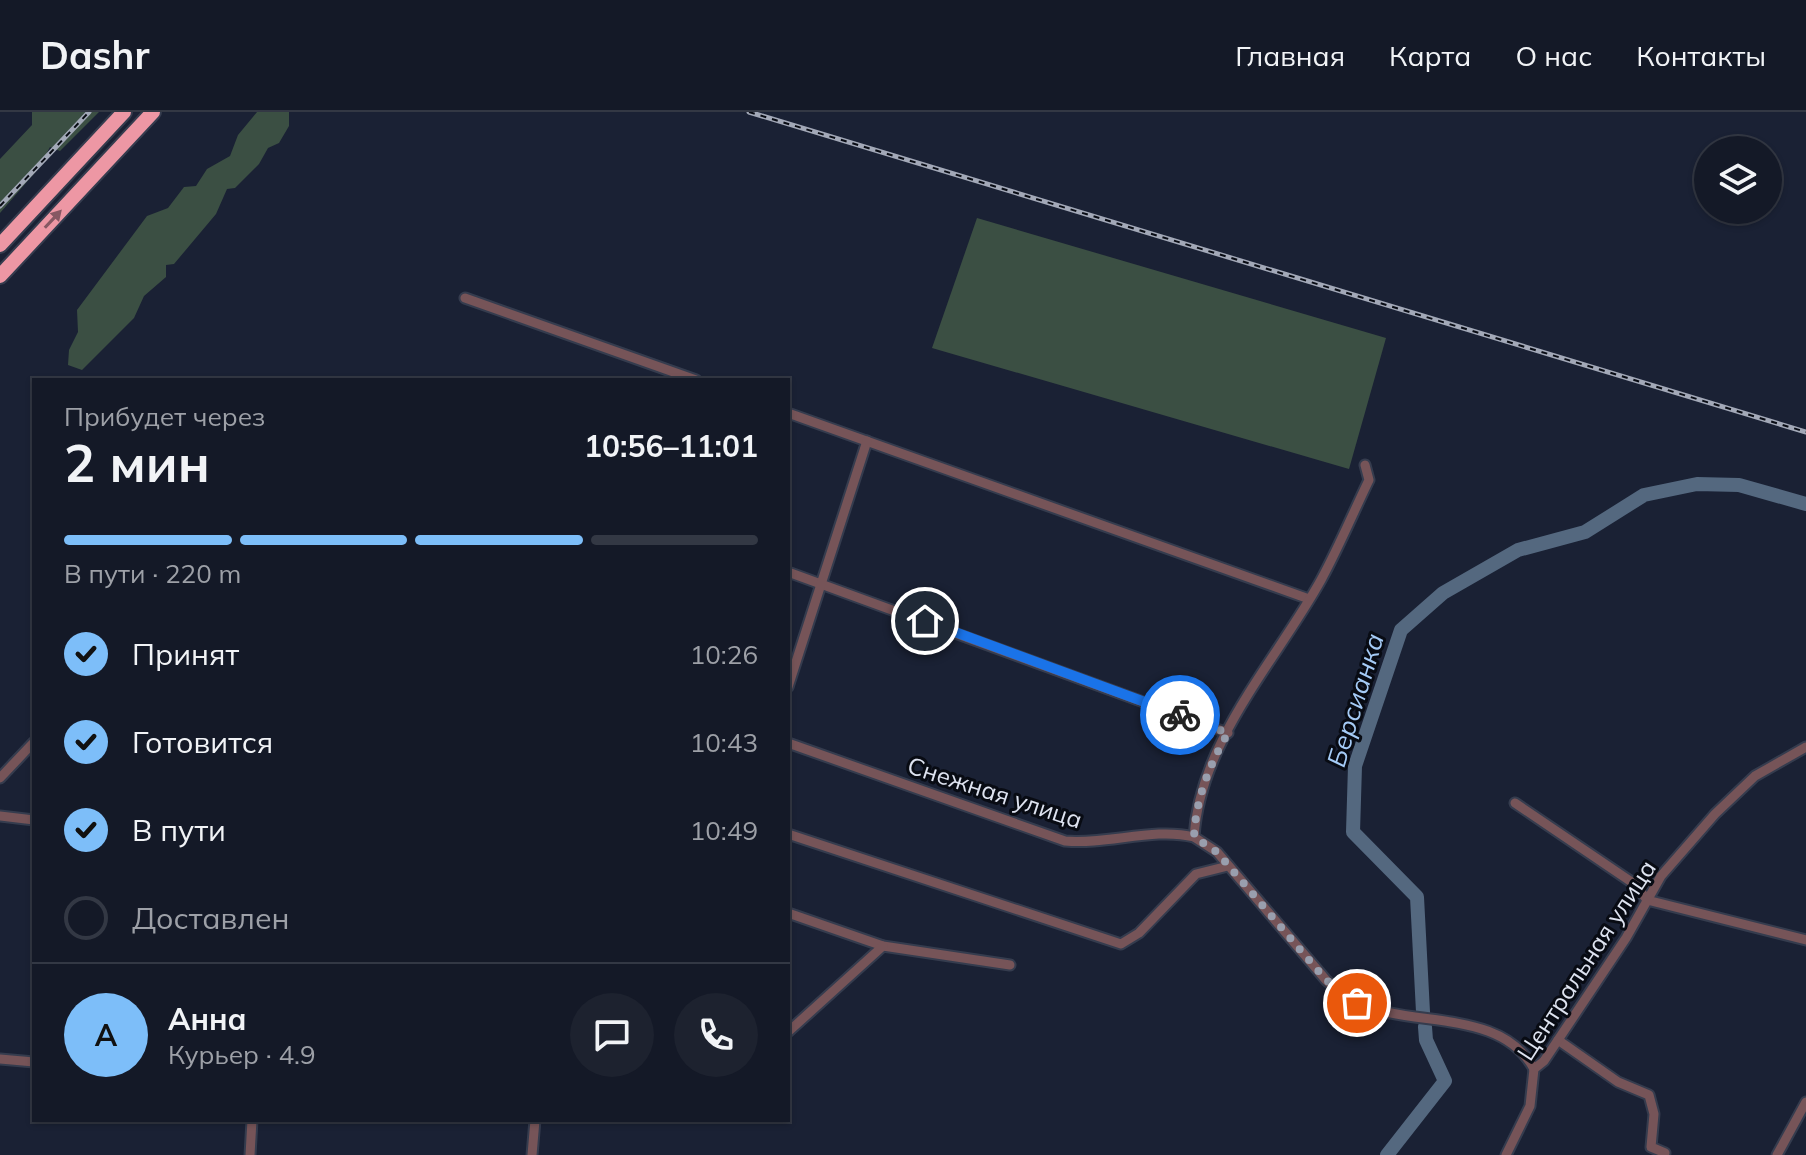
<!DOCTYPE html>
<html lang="ru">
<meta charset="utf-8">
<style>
:root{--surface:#141927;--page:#1d222f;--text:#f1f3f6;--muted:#9da0a7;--line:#333844;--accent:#7dbef9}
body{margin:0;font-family:Mulish,sans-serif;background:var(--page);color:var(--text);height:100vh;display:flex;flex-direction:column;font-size:30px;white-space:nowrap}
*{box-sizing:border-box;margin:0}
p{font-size:26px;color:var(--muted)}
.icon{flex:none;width:44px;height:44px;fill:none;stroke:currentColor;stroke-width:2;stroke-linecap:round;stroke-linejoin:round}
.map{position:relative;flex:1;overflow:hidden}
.side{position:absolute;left:32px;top:266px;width:758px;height:744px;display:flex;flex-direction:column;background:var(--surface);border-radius:0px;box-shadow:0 2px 6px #0004,0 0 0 2px var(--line)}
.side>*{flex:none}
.tools{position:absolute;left:1694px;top:24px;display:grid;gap:16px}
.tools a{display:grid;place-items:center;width:88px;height:88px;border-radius:50%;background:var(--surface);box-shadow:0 2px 6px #0004,0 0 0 2px var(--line);font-size:40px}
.pin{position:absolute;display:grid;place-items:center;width:68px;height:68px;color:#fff;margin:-34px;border:4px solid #fff;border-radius:50%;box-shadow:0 2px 8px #0007}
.courier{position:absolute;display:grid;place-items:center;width:80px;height:80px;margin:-40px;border:6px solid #1a73e8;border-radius:50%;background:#fff;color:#222;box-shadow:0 2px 10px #0007}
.overview em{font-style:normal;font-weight:700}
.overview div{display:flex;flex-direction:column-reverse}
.overview{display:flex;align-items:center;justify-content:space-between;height:136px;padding:0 32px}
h1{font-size:52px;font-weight:700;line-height:60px}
.bar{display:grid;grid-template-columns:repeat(4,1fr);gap:12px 8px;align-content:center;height:96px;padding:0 32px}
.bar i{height:10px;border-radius:6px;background:var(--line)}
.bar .selected{background:var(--accent)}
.bar p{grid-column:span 4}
.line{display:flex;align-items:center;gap:20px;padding:0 32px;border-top:2px solid var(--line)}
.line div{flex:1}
.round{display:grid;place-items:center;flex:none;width:84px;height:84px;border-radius:42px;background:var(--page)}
ol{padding:0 32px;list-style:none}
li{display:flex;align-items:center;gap:24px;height:88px}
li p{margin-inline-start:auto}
li .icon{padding:8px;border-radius:50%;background:var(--accent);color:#111;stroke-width:4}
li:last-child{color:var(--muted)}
li i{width:44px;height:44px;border:4px solid var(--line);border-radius:50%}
header{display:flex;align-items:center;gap:48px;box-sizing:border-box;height:112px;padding:0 40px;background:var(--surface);border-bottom:2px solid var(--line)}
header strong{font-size:38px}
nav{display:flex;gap:44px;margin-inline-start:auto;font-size:28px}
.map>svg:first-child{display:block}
</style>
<header>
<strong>Dashr</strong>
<nav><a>Главная</a><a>Карта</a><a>О нас</a><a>Контакты</a></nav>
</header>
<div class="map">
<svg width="1806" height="1043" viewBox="0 0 1806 1043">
<rect width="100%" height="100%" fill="#1a2134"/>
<!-- green -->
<g fill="#3b4f43">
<polygon points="32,0 99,0 60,39 50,35 38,57 0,101 0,47 32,13"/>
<polygon points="257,0 289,0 289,14 279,31 268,36 259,52 235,76 227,77 216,102 174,152 166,153 166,165 144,184 134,206 82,258 68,253 69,238 78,220 77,198 147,104 168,96 184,75 196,74 207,57 230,44 238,23"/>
<polygon points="977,106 1386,226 1349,357 932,236"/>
</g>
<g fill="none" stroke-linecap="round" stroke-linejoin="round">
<!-- river -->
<g stroke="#54687f" stroke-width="14">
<polyline points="1423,900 1417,785 1353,720 1355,654 1401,518 1443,481 1518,438 1585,420 1644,383 1697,372 1739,373 1806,392"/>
<polyline points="1387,1043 1445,969 1426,928 1425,915"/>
</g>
<!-- minor casing -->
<g stroke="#353c4e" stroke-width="13">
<g id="minor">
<polyline points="465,186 696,268"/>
<polyline points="788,301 1309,487"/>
<path d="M1365,353L1369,368C1353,401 1339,435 1321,468C1276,549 1200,629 1194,725L1217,740L1326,868C1335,876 1345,885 1356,890C1412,917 1500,895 1534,957"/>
<polyline points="788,460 1228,621"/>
<polyline points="788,575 867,329"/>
<path d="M788,631L1065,729C1108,733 1153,715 1194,725"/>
<polyline points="0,666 34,630"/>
<polyline points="1515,691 1636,773 1647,788 1806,828"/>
<polyline points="0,704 34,708"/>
<polyline points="788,722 1121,832 1139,821 1196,762 1228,754"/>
<polyline points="788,801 883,834 1010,853"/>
<polyline points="788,920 883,834"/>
<polyline points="1558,928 1618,970 1649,983 1654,1002 1651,1035 1665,1041"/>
<polyline points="0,947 34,950"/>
<polyline points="250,1043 252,1008"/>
<polyline points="532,1043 535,1008"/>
<polyline points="1506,1043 1530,994 1534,957 1544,949 1626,826 1661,764 1715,702 1755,664 1806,635"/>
<polyline points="1777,1043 1806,990"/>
</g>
</g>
<!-- highway casing -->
<g stroke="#353c4e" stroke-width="18">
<g id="highway">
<polyline points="0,133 124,0"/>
<polyline points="0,164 153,0"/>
</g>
</g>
<!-- minor -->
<use href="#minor" stroke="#765458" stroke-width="9"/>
<!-- highway -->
<use href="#highway" stroke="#ed97a4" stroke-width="14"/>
<!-- rail casing -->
<g stroke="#a2a8b7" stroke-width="5">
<g id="rail">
<polyline points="749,0 1806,320"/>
<polyline points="0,94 89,0"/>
</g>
</g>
<!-- rail -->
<use href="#rail" stroke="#080b13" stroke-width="2" stroke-dasharray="6" stroke-linecap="butt"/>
</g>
<!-- one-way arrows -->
<defs><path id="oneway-solid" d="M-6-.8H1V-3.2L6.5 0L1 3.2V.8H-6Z" transform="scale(2)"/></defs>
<use fill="#865863" href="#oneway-solid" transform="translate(53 107) rotate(-47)"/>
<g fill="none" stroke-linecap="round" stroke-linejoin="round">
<!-- done -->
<path stroke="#999fae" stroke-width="8" stroke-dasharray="0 14.4" d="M1180,603L1228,621C1209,654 1196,686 1194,725L1217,740L1326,868L1357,891"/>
<!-- route -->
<polyline stroke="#1a73e8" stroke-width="10" points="925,509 1180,603"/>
</g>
<g text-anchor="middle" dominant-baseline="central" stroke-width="6" stroke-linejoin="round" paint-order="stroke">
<!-- street labels -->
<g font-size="24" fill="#dee3f0" stroke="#080b13">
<text transform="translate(995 680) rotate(18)">Снежная улица</text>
<text transform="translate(1586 848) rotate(-57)">Центральная улица</text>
</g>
<!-- water labels -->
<g font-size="26" font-style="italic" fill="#a5cbf6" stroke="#080b13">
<text transform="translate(1355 588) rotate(-73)">Берсианка</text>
</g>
</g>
</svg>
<div class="tools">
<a><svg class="icon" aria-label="layers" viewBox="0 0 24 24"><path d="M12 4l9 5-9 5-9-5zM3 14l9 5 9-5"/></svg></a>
</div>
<div class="pin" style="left:1357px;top:891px;background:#ea580c"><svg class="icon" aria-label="bag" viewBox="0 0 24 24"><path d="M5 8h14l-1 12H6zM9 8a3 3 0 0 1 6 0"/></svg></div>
<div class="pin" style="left:925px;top:509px;background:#1f2937"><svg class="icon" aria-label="home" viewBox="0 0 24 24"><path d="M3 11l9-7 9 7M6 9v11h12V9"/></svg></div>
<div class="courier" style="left:1180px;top:603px"><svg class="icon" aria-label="bike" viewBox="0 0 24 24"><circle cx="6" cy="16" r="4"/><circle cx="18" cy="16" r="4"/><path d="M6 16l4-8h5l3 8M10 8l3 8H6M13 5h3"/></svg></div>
<section class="side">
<div class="overview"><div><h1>2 мин</h1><p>Прибудет через</p></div><em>10:56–11:01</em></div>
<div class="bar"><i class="selected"></i><i class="selected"></i><i class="selected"></i><i></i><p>В пути · 220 m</p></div>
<ol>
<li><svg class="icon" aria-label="check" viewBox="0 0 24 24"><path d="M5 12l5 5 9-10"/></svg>Принят<p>10:26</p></li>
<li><svg class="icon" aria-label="check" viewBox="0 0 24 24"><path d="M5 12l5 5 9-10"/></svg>Готовится<p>10:43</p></li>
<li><svg class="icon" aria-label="check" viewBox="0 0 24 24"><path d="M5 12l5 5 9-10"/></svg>В пути<p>10:49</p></li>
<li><i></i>Доставлен</li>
</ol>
<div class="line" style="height:144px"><b class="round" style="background:var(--accent);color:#111">А</b><div><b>Анна</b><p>Курьер · 4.9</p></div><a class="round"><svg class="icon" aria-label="chat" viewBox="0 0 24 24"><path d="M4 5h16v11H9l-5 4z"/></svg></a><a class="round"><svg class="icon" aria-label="phone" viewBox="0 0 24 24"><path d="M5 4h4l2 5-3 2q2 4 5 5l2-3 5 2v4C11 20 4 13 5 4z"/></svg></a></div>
</section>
</div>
